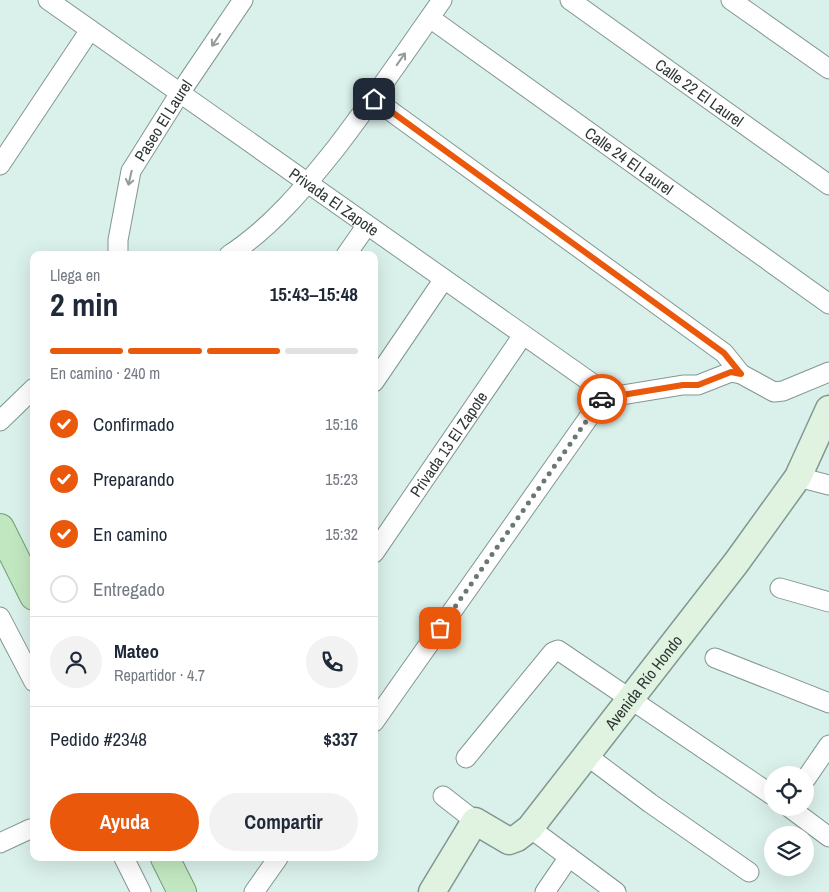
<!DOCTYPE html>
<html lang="es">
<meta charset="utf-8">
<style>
:root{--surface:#fff;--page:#f2f2f3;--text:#1f2937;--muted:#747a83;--line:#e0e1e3;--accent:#ea580c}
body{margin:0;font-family:"Archivo Narrow",sans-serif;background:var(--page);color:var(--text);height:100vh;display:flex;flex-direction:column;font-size:19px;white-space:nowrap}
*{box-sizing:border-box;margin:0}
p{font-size:16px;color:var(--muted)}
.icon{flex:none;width:28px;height:28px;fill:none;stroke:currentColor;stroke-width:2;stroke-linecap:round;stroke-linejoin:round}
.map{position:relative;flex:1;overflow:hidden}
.side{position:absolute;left:30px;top:251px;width:348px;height:610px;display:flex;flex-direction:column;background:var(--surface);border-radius:10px;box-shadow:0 5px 20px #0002}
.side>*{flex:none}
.controls{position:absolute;left:764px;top:766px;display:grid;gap:10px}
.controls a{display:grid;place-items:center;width:50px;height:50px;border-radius:50%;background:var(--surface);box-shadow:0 5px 20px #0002;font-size:25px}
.pin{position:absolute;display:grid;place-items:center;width:42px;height:42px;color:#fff;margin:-21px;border-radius:10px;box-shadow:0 2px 8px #0006}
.courier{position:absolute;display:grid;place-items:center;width:50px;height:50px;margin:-25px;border:4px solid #ea580c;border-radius:50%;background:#fff;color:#222;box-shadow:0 1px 6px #0007}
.summary em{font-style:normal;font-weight:700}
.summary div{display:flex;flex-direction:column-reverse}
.summary{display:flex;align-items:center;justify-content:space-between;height:85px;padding:0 20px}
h1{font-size:32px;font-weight:700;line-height:38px}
.bar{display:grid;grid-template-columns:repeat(4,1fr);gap:8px 5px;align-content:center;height:60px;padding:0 20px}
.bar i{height:6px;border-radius:4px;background:var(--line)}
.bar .active{background:var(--accent)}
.bar p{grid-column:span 4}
.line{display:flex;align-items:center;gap:12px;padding:0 20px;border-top:1px solid var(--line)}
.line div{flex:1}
.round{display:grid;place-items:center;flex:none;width:52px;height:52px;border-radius:26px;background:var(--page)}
ol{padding:0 20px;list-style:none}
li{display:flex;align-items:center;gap:15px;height:55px}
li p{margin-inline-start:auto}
li .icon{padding:5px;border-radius:50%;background:var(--accent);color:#fff;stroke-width:4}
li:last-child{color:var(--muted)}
li i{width:28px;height:28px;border:2px solid var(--line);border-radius:50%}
.cta{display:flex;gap:10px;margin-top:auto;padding:10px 20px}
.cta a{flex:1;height:58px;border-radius:30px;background:var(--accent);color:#fff;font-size:20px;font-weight:700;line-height:58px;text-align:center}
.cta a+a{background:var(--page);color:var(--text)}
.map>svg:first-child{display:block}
</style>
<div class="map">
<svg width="829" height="892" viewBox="0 0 829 892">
<rect width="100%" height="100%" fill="#daf0ea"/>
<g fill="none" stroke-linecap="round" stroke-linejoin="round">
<!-- minor casing -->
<g stroke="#829791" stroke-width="21">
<g id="minor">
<path id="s1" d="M48,0L606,393L622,395L683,385H698L731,372L741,374L774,392L783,391L829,372"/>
<path id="s2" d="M570,0L829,185"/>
<polyline points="731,0 829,69"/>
<path id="s3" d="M430,18L829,304"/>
<polyline points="374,99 724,353 741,374"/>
<polyline points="0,165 90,30"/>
<path id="s4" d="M118,255V240L131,171L180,93L243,0"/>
<path d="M229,255C271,228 305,187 336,148C373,100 407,50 442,0"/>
<polyline points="346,255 367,225"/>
<polyline points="374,382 444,279"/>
<polyline points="0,421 34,388"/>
<polyline points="798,477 829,485"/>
<path id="s5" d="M374,553L523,335"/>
<polyline points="780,588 829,602"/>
<polyline points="0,617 34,682"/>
<polyline points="715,658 829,703"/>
<polyline points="374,722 606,393"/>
<polyline points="586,755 650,803 749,872"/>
<polyline points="466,758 553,652 558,650 772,795"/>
<polyline points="805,780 829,745"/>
<polyline points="443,796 475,821"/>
<polyline points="790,808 829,837"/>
<polyline points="530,828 616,892"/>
<polyline points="0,843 30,829"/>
<polyline points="124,858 141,892"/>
<polyline points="254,892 278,858"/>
<polyline points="545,892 569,857"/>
</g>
</g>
<!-- secondary casing -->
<g stroke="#829791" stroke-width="29">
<g id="secondary">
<path id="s6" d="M432,892L475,821L509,841L517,838L530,828L736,563L798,477L829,409"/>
</g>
</g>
<!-- primary casing -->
<g stroke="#739f74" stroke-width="30">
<g id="primary">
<polyline points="0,528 34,596"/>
<polyline points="165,858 182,892"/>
</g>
</g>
<!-- minor -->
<use href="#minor" stroke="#fff" stroke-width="19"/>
<!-- secondary -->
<use href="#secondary" stroke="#e0f3e0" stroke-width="26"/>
<!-- primary -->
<use href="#primary" stroke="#c1e7c0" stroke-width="28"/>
</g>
<!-- one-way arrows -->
<defs><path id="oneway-shaft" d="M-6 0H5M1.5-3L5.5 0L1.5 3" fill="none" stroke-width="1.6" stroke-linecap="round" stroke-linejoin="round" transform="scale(1.25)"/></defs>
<g stroke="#969b9a">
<use href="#oneway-shaft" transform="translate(216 40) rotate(124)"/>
<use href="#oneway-shaft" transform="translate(401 59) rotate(-55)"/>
<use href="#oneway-shaft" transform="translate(130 178) rotate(103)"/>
</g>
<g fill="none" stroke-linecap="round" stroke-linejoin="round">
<!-- done -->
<polyline stroke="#6a7874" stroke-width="5" stroke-dasharray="0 9" points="440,628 602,399"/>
<!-- route -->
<polyline stroke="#ea580c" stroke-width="6" points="374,99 724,353 741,374 731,372 698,385 683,385 622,395 606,394 602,399"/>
</g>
<g text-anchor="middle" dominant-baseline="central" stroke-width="4" stroke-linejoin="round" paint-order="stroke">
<!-- street labels -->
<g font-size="16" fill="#2e3735" stroke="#daf0ea">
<text stroke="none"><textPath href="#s2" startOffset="159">Calle 22 El Laurel</textPath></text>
<text stroke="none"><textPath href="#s4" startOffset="145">Paseo El Laurel</textPath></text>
<text stroke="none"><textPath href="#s3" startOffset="245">Calle 24 El Laurel</textPath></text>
<text stroke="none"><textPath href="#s1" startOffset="350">Privada El Zapote</textPath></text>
<text stroke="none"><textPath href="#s5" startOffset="132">Privada 13 El Zapote</textPath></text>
<text stroke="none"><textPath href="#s6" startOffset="332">Avenida Río Hondo</textPath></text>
</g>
</g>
</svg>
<div class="controls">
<a><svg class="icon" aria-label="locate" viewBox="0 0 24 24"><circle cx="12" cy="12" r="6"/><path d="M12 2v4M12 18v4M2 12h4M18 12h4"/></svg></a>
<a><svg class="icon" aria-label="layers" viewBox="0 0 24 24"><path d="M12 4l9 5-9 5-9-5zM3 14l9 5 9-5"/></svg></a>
</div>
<div class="pin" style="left:440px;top:628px;background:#ea580c"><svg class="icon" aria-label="bag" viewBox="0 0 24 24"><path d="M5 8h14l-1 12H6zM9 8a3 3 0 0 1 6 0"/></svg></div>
<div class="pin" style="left:374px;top:99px;background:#1f2937"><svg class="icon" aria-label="home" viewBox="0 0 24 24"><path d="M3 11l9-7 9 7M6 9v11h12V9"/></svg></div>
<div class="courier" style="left:602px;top:399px"><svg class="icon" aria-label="car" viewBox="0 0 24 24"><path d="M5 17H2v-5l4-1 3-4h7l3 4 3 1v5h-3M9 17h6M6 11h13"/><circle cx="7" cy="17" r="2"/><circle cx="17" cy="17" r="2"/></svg></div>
<section class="side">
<div class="summary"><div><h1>2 min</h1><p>Llega en</p></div><em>15:43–15:48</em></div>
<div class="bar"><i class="active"></i><i class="active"></i><i class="active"></i><i></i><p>En camino · 240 m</p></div>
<ol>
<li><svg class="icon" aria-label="check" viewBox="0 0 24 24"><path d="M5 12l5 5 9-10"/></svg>Confirmado<p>15:16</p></li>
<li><svg class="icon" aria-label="check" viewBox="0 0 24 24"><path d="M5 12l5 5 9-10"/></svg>Preparando<p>15:23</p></li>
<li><svg class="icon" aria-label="check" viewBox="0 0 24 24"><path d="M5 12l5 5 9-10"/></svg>En camino<p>15:32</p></li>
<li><i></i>Entregado</li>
</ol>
<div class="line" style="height:90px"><a class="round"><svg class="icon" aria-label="person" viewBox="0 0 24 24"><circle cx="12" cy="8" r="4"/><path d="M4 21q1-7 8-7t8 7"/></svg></a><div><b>Mateo</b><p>Repartidor · 4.7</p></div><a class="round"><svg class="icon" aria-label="phone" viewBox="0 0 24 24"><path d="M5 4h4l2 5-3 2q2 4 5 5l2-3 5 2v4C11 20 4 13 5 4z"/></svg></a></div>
<div class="line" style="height:65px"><div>Pedido #2348</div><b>$337</b></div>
<div class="cta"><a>Ayuda</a><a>Compartir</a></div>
</section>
</div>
